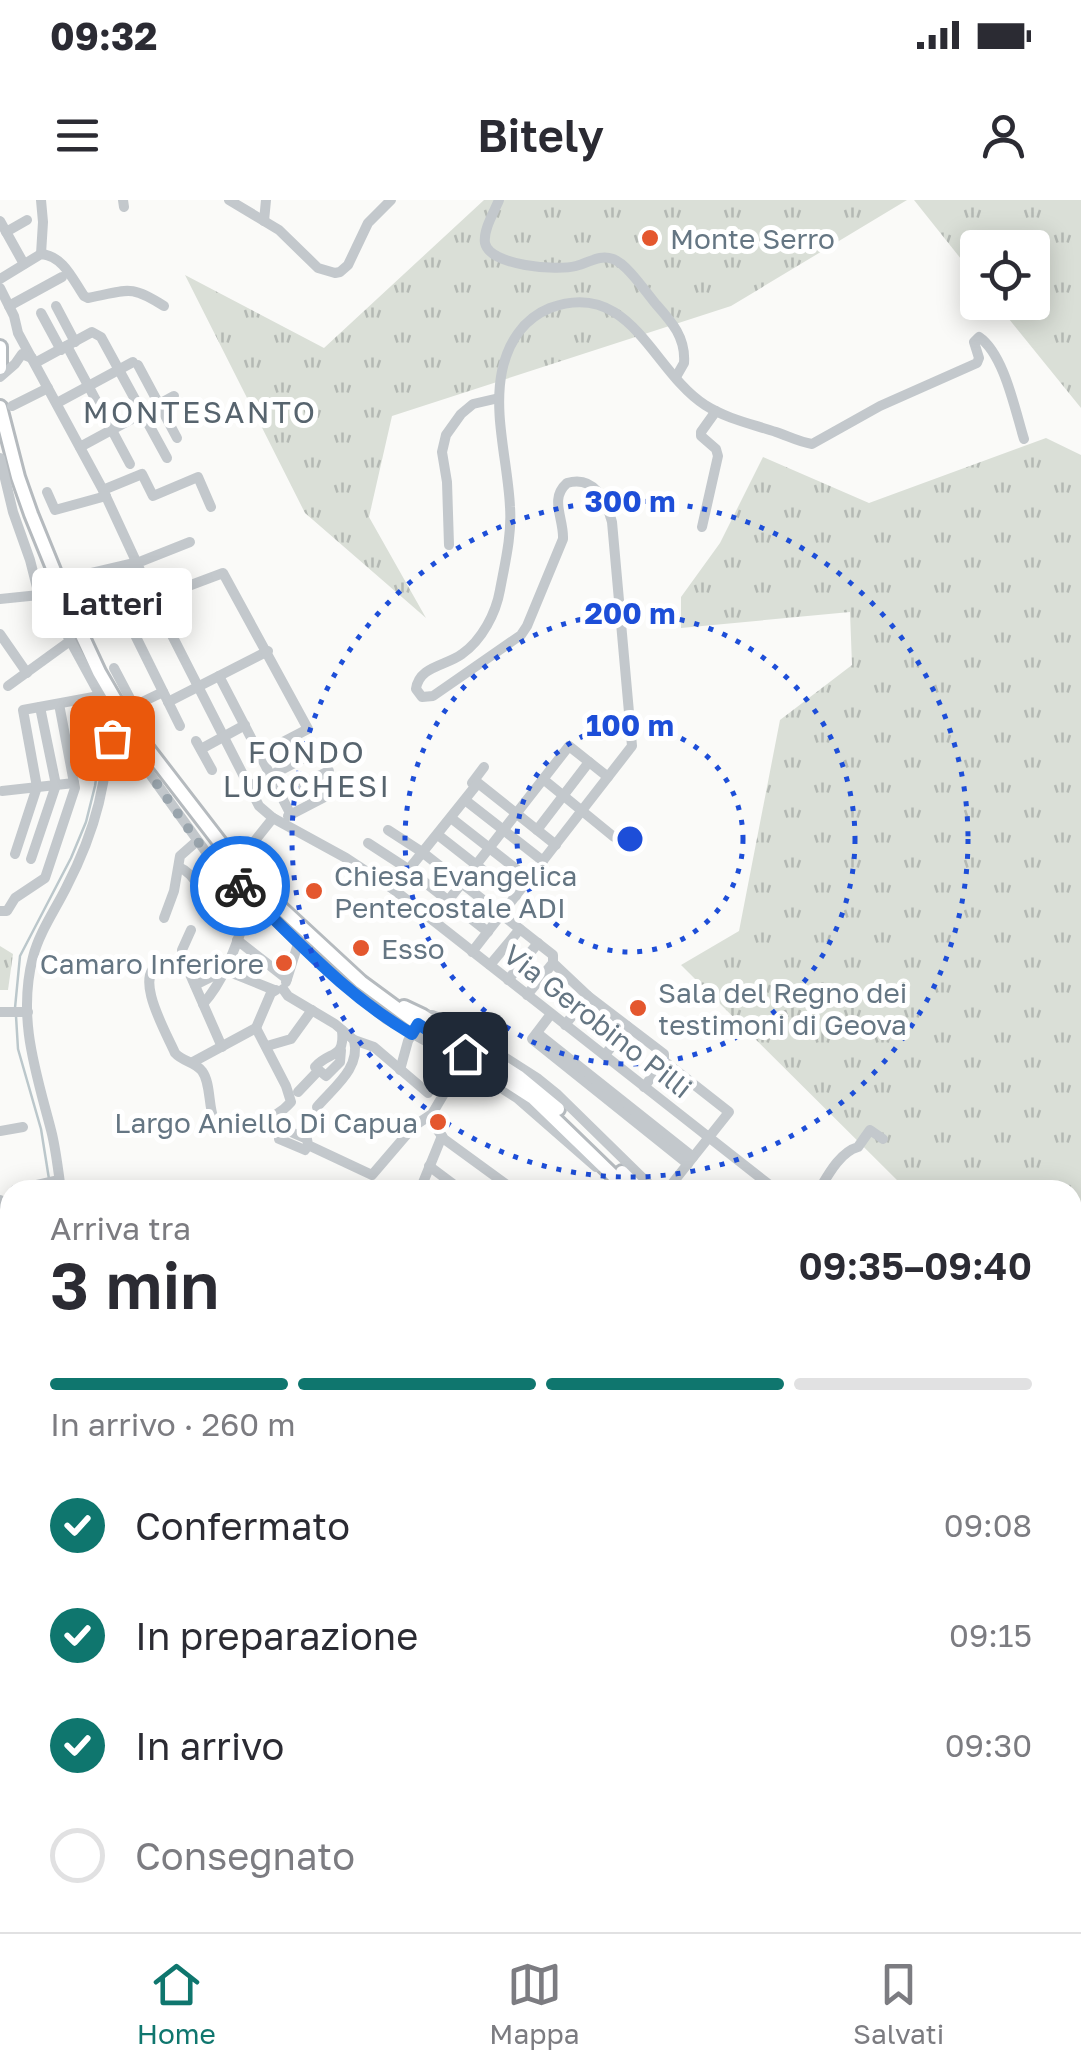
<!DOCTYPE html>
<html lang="it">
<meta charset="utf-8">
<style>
:root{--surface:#fff;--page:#f7f7f7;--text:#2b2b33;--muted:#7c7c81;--line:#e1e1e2;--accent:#0f766e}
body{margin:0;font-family:"Golos Text",sans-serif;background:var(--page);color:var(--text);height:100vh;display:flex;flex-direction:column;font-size:38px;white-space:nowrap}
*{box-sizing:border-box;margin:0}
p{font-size:32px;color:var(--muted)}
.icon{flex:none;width:55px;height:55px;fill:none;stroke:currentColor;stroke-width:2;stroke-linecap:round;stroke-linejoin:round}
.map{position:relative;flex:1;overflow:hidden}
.sheet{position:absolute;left:0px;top:980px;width:1082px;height:752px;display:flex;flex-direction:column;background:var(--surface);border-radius:30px 30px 0 0;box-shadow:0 5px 25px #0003}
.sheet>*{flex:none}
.buttons{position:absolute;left:960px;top:30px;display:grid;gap:20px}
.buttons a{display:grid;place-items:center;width:90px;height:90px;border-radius:10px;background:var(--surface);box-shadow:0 5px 25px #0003;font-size:50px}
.pin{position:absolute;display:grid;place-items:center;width:85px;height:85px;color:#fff;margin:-42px;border-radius:20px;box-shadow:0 5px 15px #0006}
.courier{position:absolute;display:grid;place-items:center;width:100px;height:100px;margin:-50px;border:8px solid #1a73e8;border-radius:50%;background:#fff;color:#222;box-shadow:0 2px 12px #0007}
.bubble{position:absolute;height:70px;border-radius:10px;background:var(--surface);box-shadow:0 5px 25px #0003;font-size:32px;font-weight:600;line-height:70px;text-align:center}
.summary em{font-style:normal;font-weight:600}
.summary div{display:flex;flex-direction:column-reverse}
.summary{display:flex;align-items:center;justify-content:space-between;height:170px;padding:0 50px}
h1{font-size:65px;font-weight:600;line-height:75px}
.bar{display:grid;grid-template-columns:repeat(4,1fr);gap:15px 10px;align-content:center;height:120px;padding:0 50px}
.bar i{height:12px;border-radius:8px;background:var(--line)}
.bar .active{background:var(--accent)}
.bar p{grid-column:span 4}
ol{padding:0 50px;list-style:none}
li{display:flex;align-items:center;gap:30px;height:110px}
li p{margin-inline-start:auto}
li .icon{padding:10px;border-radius:50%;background:var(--accent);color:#fff;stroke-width:4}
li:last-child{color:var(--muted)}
li i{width:55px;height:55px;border:5px solid var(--line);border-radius:50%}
.status{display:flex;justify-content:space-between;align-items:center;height:70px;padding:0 50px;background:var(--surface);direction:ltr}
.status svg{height:28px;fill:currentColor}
header{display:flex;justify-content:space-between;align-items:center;height:130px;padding:0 50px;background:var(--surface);font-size:45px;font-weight:600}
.dock{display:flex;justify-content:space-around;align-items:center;height:140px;border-top:2px solid var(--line);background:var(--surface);font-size:28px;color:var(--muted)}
.dock a{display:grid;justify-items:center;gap:5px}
.dock .active{color:var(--accent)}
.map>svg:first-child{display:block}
</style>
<div class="status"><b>09:32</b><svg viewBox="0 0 49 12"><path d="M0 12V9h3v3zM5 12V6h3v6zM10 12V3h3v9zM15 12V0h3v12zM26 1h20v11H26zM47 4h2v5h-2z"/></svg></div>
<header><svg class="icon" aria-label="menu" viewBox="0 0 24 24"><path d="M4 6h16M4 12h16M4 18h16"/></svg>Bitely<svg class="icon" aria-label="person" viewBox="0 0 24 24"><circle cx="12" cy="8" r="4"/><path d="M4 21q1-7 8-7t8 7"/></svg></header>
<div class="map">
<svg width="1081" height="1732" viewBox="0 0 1081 1732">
<defs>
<pattern id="grass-tufts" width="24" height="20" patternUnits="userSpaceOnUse" patternTransform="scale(2.5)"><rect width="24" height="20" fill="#dadfd7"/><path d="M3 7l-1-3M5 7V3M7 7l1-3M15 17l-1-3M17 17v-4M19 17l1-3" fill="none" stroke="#b4b9b4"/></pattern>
<pattern id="forest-firs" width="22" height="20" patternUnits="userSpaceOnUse" patternTransform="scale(2.5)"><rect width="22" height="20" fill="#dadfd7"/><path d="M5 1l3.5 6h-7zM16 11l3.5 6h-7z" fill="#b4b9b4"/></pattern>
</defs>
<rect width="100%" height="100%" fill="#fafaf8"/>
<!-- grass -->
<g fill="url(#grass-tufts)">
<polygon points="484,0 907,0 731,106 392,216 369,317 426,418 305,313 185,75 324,148"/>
<polygon points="914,0 1081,0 1081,208 996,103 1032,102 1032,48 978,48 977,79"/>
<polygon points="1046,238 1081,255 1081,1206 1072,1204 1072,990 907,990 681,765 739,731 780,520 852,465 850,412 681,428 681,397 720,343 763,257 869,303"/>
<polygon points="0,746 13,754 8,790 0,790"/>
<polygon points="10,1542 10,1722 953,1722 959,1732 0,1732 0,1549"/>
</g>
<!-- forest -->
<polygon fill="url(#forest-firs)" points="0,1485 10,1490 10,1542 0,1549"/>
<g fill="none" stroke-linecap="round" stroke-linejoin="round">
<!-- stream -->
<g stroke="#bbc7cb" stroke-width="2.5">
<polyline points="15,808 20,756 71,658 86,622 95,586 101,545"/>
<polyline points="16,816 18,849 41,929 49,979"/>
<polyline points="320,1722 326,1732"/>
</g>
<!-- highway-tunnel -->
<polyline stroke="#d5d9db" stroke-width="14" stroke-dasharray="14 7" stroke-linecap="butt" points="406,1732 421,1722"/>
<!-- major casing -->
<g stroke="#b5babe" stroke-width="18">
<g id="major">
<polyline points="0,147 0,168"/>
<polyline points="0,207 18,277 31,314 68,405 99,472 131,527 225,649 282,709 361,782 418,824 533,898 628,990"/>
<polyline points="404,807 423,816 518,876 558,909"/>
<polyline points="622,972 640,990"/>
<polyline points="0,1500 10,1511"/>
<polyline points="136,1722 155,1732"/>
</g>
</g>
<!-- highway casing -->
<g stroke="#b4b9bd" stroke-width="19">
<g id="highway">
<polyline points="1072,1166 1081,1163"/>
<polyline points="1072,1198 1081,1195"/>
<polyline points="1072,1395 1081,1410"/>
<polyline points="1072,1412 1081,1426"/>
<polyline points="349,1732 369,1722"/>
</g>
</g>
<!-- minor -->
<g stroke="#c3c8cc" stroke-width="10">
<polyline points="123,0 124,7"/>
<polyline points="229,0 279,30 318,68 335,73 340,72 348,65 368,23 391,0"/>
<path d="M499,0C494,12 483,30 485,43C490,66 557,71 576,66C589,63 599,54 613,59C627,64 645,91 655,103C671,121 686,137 684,163L676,177"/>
<polyline points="0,21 24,64"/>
<polyline points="264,21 266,0"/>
<polyline points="6,32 27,20"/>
<polyline points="41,54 43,22 41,0"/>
<path d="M0,79L41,54C63,56 72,78 84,96L88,98C127,91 128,83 164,106"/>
<polyline points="0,88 14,116 18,133 103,290 153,398 259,606 273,618 346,658 393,689 776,990"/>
<polyline points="9,106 62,77"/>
<polyline points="56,106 75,142"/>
<polyline points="41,113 61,150"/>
<polyline points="67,146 130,264"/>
<polyline points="35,163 92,132 101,137 167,258"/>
<polyline points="138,165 177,238"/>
<polyline points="0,177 15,164 22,154 32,158"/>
<polyline points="57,203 133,162"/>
<polyline points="12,206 48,188"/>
<polyline points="80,247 174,196"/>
<polyline points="0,258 13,312 30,360 39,395 59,420 121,534 206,652 298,744 362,800 386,819 435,846 517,898 596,967"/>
<polyline points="103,290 142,274 153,296 198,277 211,307"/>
<polyline points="47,292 55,310 106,296"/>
<polyline points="702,327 718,256 716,249 701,236 701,232 716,211"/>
<polyline points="449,345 447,282 442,252 446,235 461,214 473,204 499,198"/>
<polyline points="82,375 142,361 190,342"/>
<polyline points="0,399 39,395"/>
<polyline points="0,434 27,473"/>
<polyline points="114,468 134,506 163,492"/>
<polyline points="219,476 291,615"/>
<polyline points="8,486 70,441"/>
<polyline points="168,502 268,451"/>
<polyline points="180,526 136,437 125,410 145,399 159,397 223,373 308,529 260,554"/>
<polyline points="196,541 212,570"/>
<polyline points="201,549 245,525"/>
<polyline points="543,579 614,637"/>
<polyline points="472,583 484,567"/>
<polyline points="248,587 312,554"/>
<polyline points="2,591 74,583"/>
<polyline points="281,594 329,571"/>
<polyline points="465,600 543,661"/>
<polyline points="288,616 338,590"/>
<polyline points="451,618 529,679"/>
<polyline points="388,630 422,652 553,755 553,763 588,796 664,854 664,861 729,912 667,990"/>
<polyline points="537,630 589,562"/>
<polyline points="438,635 516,696"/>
<polyline points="253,643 273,618"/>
<polyline points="368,643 408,669 488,732"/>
<polyline points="15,654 37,587 23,510 99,496"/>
<polyline points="31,659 56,585 40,507"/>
<path d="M179,667C195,674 197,688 208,698C219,708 231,717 242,728"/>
<polyline points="393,689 478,583 556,645"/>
<polyline points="216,703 235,681"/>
<polyline points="0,711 7,711 15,698 45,678 75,588 59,504"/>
<polyline points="164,718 174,691 180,656 197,641"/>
<polyline points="433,720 569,546 608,577"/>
<polyline points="191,730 182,750 182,756 222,847"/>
<polyline points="237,740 287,779"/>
<path d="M472,752L632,546L612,322C606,300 594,275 567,283C549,299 564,318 563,339L527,426L521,435L433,496L422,497L416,489C419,466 446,466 462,454C482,440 496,413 500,390C505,363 512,335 510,307C508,263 493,215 502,171C508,143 523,119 550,108C631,78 652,171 705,205C727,219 752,224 776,232C788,236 799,242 812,244L880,206L977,163L979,158L974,142L979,137C1004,154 1015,210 1024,239"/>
<path d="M186,765C179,764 169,761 161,764C131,773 167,834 175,853C183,862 194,861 202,871C211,883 208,905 214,920C244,923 269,927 291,902L286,886L256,828"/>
<polyline points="490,765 520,729"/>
<polyline points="508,780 538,743"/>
<polyline points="286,782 298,744"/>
<polyline points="195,785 225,770 274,790"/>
<polyline points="283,789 288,796 335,824 354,840 374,847 428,893"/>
<polyline points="527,795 553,763"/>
<path d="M203,804C229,775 239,734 253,698"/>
<polyline points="0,812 28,812"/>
<polyline points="551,814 532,839 688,964"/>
<polyline points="425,816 432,815 450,822 537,878 558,895 655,990"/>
<polyline points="565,825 588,796"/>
<polyline points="256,828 271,793 276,790"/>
<polyline points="537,833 693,957"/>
<polyline points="267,846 291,839 312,810"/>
<path d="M341,850L340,862L326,876L315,867C330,850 345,860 342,830"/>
<polyline points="605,855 627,826"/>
<polyline points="193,862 256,828"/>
<polyline points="400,870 408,841 415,829"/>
<polyline points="644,887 664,861"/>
<polyline points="298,892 318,871"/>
<path d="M317,907C334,887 361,868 354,840"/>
<polyline points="429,918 444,939 514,990"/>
<polyline points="277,926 307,939 308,945 372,975 414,926 432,914 452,880 469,867"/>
<polyline points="0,931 23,927"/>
<polyline points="279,939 305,950 308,945"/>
<polyline points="429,966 461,990"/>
<polyline points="15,990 59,980"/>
<path d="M61,990C58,970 56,949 51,930C36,872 17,818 33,757C39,733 55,710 66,688C95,632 111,576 107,512"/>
<polyline points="420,990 442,936"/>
<path d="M819,990C828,975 840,952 858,947L870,930L883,939"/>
<polyline points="0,1000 10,1052"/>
<polyline points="0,1204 10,1200"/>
<polyline points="0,1261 10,1258"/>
<polyline points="0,1325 10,1320"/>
<polyline points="1072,1356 1081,1353"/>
<polyline points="1072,1379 1081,1393"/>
<polyline points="1072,1433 1081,1449"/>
<polyline points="0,1460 10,1468"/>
<polyline points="1072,1518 1081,1505"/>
<polyline points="1072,1633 1081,1640"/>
<polyline points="1072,1700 1081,1713"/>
<polyline points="332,1722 339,1732"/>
<polyline points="56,1727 61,1722"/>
</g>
<!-- major -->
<use href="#major" stroke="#fff" stroke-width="12"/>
<!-- highway -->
<use href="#highway" stroke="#fff" stroke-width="14"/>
</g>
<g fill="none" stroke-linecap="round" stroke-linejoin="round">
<!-- done -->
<polyline stroke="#99a4ac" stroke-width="10" stroke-dasharray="0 18" points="112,538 122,534 197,641 240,686"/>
<!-- route -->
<path stroke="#1a73e8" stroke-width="12" d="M240,686C296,739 345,795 412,834L418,824L465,854"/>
</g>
<!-- distance rings -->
<g fill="none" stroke="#1d4ed8" stroke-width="5" stroke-dasharray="5 10">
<circle cx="630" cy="639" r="113"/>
<circle cx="630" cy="639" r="225"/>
<circle cx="630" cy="639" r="338"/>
</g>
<!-- markers -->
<g fill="#e4572e" stroke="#fff" stroke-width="4">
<circle cx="650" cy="38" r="10"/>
<circle cx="314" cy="691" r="10"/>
<circle cx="361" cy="748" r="10"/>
<circle cx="284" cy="763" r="10"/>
<circle cx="638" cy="808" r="10"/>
<circle cx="438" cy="922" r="10"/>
</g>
<g text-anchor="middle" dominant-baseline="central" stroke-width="10" stroke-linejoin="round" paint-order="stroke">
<!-- poi labels -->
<g font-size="28" fill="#657683" stroke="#fff" text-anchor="start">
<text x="670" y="38">Monte Serro</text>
<text x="334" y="675">Chiesa Evangelica<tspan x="334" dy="32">Pentecostale ADI</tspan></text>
<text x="381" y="748">Esso</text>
<text x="264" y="763" text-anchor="end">Camaro Inferiore</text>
<text x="658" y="792">Sala del Regno dei<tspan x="658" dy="32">testimoni di Geova</tspan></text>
<text x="418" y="922" text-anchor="end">Largo Aniello Di Capua</text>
</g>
<!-- street labels -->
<g font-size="28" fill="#657683" stroke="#fff">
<text transform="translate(598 821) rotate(38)">Via Gerobino Pilli</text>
</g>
<!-- neighbourhood labels -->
<g font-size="30" letter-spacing="2.5" fill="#57646e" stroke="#fff">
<text x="200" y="212">MONTESANTO</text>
<text x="307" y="552">FONDO<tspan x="307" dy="34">LUCCHESI</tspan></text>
</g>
</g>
<circle cx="630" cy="639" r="15" fill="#1d4ed8" stroke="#fff" stroke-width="5"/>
<g font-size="30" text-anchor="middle" font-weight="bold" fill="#1d4ed8" stroke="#fff" stroke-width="10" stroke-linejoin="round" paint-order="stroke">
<text x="630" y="312">300 m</text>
<text x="630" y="424">200 m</text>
<text x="630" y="536">100 m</text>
</g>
</svg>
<div class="buttons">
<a><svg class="icon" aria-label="locate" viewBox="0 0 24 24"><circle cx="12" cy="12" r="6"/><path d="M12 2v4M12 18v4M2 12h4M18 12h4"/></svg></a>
</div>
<div class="pin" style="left:112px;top:538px;background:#ea580c"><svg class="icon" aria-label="bag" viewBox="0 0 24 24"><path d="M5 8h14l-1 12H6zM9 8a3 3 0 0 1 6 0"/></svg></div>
<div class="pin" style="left:465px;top:854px;background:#1f2937"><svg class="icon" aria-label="home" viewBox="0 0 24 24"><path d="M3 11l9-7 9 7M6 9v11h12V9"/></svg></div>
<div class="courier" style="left:240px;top:686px"><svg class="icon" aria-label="bike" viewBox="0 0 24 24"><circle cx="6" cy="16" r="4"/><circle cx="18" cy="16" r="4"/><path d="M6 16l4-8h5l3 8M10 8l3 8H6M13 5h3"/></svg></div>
<div class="bubble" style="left:32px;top:368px;width:160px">Latteri</div>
<section class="sheet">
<div class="summary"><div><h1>3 min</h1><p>Arriva tra</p></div><em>09:35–09:40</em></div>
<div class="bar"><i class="active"></i><i class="active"></i><i class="active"></i><i></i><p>In arrivo · 260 m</p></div>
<ol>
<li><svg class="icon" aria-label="check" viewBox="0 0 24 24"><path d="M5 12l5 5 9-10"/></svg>Confermato<p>09:08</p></li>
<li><svg class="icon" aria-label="check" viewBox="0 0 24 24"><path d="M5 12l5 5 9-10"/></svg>In preparazione<p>09:15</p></li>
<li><svg class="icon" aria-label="check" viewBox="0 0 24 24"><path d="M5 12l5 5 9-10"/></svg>In arrivo<p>09:30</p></li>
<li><i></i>Consegnato</li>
</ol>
</section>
</div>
<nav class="dock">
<a class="active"><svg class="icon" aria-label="home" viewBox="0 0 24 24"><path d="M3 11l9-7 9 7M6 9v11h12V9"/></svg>Home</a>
<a><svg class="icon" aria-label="map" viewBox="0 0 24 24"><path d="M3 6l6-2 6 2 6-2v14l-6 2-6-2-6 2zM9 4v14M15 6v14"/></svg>Mappa</a>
<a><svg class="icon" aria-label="saved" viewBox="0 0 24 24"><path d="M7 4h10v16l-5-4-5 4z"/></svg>Salvati</a>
</nav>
